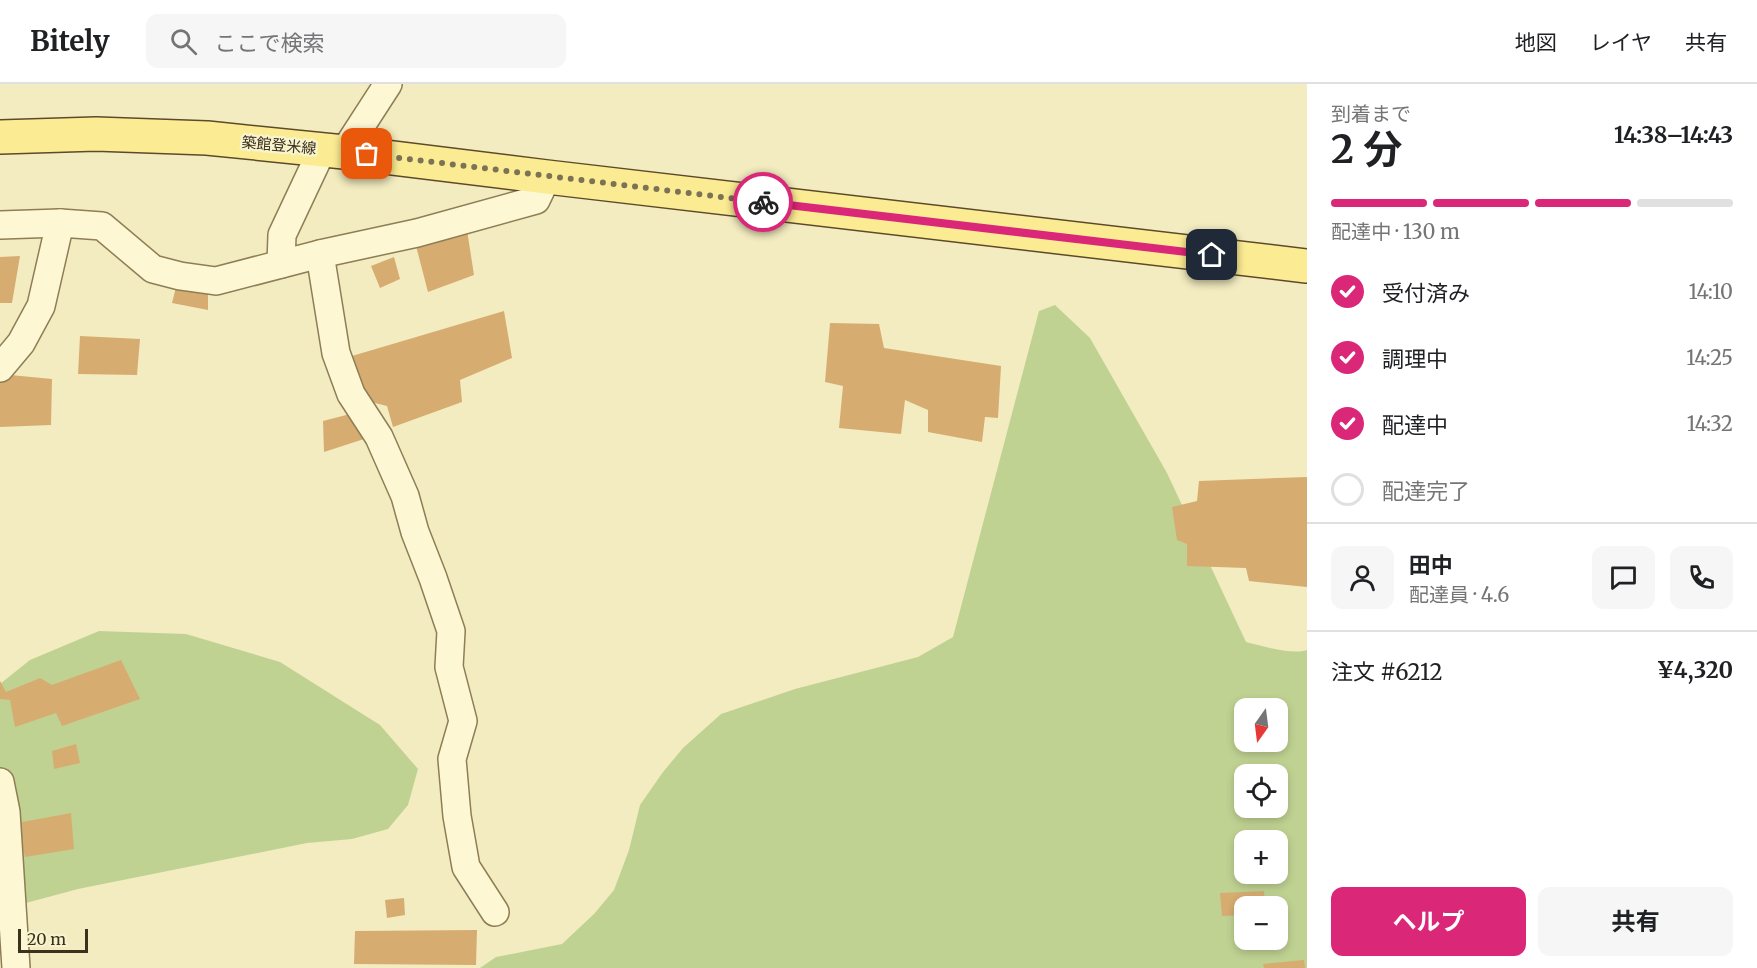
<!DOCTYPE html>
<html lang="ja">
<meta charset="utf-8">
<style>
:root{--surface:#fff;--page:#f6f6f6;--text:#202124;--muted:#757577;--line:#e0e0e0;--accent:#db2777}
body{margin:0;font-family:Merriweather,"Noto Sans JP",serif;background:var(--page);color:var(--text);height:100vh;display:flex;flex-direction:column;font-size:22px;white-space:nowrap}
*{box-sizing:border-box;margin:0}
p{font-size:20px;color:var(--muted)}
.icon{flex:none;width:33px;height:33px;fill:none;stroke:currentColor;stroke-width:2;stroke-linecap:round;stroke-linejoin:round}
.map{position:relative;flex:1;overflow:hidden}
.side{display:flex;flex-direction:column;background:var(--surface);width:450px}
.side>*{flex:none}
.needle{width:39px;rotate:194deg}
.buttons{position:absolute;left:1234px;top:614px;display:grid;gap:12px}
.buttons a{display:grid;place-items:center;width:54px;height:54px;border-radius:12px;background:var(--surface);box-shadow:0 3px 9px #0003;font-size:30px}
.scale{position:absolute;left:18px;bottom:15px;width:70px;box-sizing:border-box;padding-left:6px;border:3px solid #3c311c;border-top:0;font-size:16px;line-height:21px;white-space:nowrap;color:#3c311c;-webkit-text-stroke:4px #f9f4d0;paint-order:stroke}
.pin{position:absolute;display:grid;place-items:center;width:51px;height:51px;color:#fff;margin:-26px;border-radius:12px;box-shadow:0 3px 9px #0006}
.courier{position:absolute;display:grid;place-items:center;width:60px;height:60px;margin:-30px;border:4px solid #db2777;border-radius:50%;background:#fff;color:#222;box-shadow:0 2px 8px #0007}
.headline em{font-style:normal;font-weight:700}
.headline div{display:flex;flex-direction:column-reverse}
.headline{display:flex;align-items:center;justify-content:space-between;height:102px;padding:0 24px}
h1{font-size:39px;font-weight:700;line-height:45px}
.bar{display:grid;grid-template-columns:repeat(4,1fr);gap:9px 6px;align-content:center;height:72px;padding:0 24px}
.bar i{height:8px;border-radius:4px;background:var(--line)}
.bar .active{background:var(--accent)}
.bar p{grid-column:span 4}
.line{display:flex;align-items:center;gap:15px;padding:0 24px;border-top:2px solid var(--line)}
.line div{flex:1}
.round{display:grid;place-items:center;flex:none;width:63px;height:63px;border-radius:12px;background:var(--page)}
ol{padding:0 24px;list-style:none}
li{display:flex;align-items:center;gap:18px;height:66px}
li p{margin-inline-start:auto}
li .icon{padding:6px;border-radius:50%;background:var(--accent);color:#fff;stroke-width:4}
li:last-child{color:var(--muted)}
li i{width:33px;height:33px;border:3px solid var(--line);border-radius:50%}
.action{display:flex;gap:12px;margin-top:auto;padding:12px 24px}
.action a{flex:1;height:69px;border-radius:12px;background:var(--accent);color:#fff;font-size:24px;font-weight:700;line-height:69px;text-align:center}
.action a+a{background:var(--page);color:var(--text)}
header{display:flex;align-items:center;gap:36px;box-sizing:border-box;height:84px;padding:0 30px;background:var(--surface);border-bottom:2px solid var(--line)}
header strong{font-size:28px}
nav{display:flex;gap:33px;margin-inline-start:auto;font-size:21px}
.search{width:420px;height:54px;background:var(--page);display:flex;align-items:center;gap:15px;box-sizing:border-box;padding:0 21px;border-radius:12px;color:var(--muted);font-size:22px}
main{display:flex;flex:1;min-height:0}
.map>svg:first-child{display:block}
</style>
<header>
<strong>Bitely</strong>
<div class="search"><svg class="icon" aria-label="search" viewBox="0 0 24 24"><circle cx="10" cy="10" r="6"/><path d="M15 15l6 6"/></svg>ここで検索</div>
<nav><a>地図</a><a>レイヤ</a><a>共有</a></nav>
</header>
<main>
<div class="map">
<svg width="1307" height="884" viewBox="0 0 1307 884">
<rect width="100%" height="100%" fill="#f3ecc0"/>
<!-- green -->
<g fill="#c0d292" fill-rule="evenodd">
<path d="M1055,221L1090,254L1167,389L1246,558C1262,562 1291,571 1307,566V884H480L496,873L562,860L594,830L614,806L629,766L640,721L663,688L683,664L721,630L795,605L918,573L953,553L1039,227ZM1245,624H1278V657H1245ZM1245,690H1278V723H1245ZM1245,756H1278V789H1245ZM1245,822H1278V855H1245Z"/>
<polygon points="99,547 186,550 280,578 380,641 418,685 408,721 388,745 352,755 307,759 78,805 0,826 0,600 30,576"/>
</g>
<!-- building -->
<g fill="#d6ac71">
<polygon points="467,146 474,191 428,208 415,158"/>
<polygon points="20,172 12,219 0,219 0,173"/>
<polygon points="394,173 400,195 380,204 371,182"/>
<polygon points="176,203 208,204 208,226 172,219"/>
<polygon points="504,227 512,274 460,296 462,318 393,343 387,322 363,316 352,272"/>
<polygon points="830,239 879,240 884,264 1001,282 998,334 985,333 982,358 928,348 928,326 905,316 901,350 839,344 843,302 825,298"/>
<polygon points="80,252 140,255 137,291 78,290"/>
<polygon points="0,290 52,295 51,341 0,343"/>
<polygon points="350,330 364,355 324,368 323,337"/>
<polygon points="1307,393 1307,503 1249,497 1246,484 1187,482 1187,460 1177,456 1172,423 1197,417 1199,397"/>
<polygon points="121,576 140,615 62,642 56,629 15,643 10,616 0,615 0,597 6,608 40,594 52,601"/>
<polygon points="76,660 80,679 54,685 52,667"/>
<polygon points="71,729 74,765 25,773 17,739"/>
<polygon points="1264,807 1265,822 1245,822 1245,831 1222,832 1220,809"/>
<polygon points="404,814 405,831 387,834 385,816"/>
<polygon points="477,846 476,881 354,880 355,847"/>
<polygon points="1304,876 1305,884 1264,884 1263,880"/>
</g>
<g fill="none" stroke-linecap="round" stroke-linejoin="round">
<!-- minor casing -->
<g stroke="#8e7d55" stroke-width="30">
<g id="minor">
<polyline points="344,68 388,0"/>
<polyline points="0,141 60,139 102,142 153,185 180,192 216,197 320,170 417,149 536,116 547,93"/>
<polyline points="320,170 336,269 351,310 379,353 405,412 415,448 433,494 451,547 449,583 463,637 452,675 457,732 466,783 495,828"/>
<polyline points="281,180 282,151 322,66"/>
<polyline points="0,284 21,259 41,222 60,139"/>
<polyline points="0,698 6,728 16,884"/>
</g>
</g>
<!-- major casing -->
<g stroke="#5c4a2a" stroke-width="36">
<polyline id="major" points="0,53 96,50 207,54 344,68 547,93 1307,182"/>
</g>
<!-- minor -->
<use href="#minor" stroke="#fdf7d4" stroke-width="27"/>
<!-- major -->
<use href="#major" stroke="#fbec93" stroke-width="33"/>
</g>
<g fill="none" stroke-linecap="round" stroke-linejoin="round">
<!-- done -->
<polyline stroke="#7c7255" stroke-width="6" stroke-dasharray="0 10.8" points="367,70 763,118"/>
<!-- route -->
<polyline stroke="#db2777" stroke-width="8" points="763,118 1212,171"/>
</g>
<g text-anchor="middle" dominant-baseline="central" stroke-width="4.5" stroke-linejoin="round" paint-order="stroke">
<!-- street labels -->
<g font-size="15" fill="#3c311c" stroke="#f9f4d0">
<text transform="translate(279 61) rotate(5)">築館登米線</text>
</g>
</g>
</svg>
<div class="buttons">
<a><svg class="needle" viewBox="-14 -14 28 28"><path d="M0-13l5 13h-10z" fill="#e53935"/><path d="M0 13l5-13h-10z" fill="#757577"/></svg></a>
<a><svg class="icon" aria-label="locate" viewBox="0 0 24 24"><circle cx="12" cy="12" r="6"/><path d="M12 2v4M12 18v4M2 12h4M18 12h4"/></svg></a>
<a>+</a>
<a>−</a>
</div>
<div class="scale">20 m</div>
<div class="pin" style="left:367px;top:70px;background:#ea580c"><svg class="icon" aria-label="bag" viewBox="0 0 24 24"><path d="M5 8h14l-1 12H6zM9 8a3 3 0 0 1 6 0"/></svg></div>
<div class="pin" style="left:1212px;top:171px;background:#1f2937"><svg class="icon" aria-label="home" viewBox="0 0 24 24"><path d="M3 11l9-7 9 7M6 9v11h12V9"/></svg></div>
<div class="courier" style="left:763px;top:118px"><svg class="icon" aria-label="bike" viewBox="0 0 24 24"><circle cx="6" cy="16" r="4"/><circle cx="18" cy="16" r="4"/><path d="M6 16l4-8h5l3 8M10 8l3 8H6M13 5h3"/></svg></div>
</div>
<section class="side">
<div class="headline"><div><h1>2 分</h1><p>到着まで</p></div><em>14:38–14:43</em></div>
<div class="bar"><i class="active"></i><i class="active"></i><i class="active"></i><i></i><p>配達中 · 130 m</p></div>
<ol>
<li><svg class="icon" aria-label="check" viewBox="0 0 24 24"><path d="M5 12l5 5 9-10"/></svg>受付済み<p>14:10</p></li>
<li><svg class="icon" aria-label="check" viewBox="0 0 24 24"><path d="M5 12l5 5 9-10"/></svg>調理中<p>14:25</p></li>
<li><svg class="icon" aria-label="check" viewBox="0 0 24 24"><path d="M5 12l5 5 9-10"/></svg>配達中<p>14:32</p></li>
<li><i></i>配達完了</li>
</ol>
<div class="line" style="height:108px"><a class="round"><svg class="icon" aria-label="person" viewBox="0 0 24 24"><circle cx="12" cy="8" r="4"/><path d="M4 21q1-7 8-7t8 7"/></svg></a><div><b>田中</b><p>配達員 · 4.6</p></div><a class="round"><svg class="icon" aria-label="chat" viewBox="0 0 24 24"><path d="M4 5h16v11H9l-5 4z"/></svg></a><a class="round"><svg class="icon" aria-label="phone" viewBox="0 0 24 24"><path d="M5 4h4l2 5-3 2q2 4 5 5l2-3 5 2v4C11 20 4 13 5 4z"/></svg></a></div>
<div class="line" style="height:78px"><div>注文 #6212</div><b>¥4,320</b></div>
<div class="action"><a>ヘルプ</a><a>共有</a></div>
</section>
</main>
